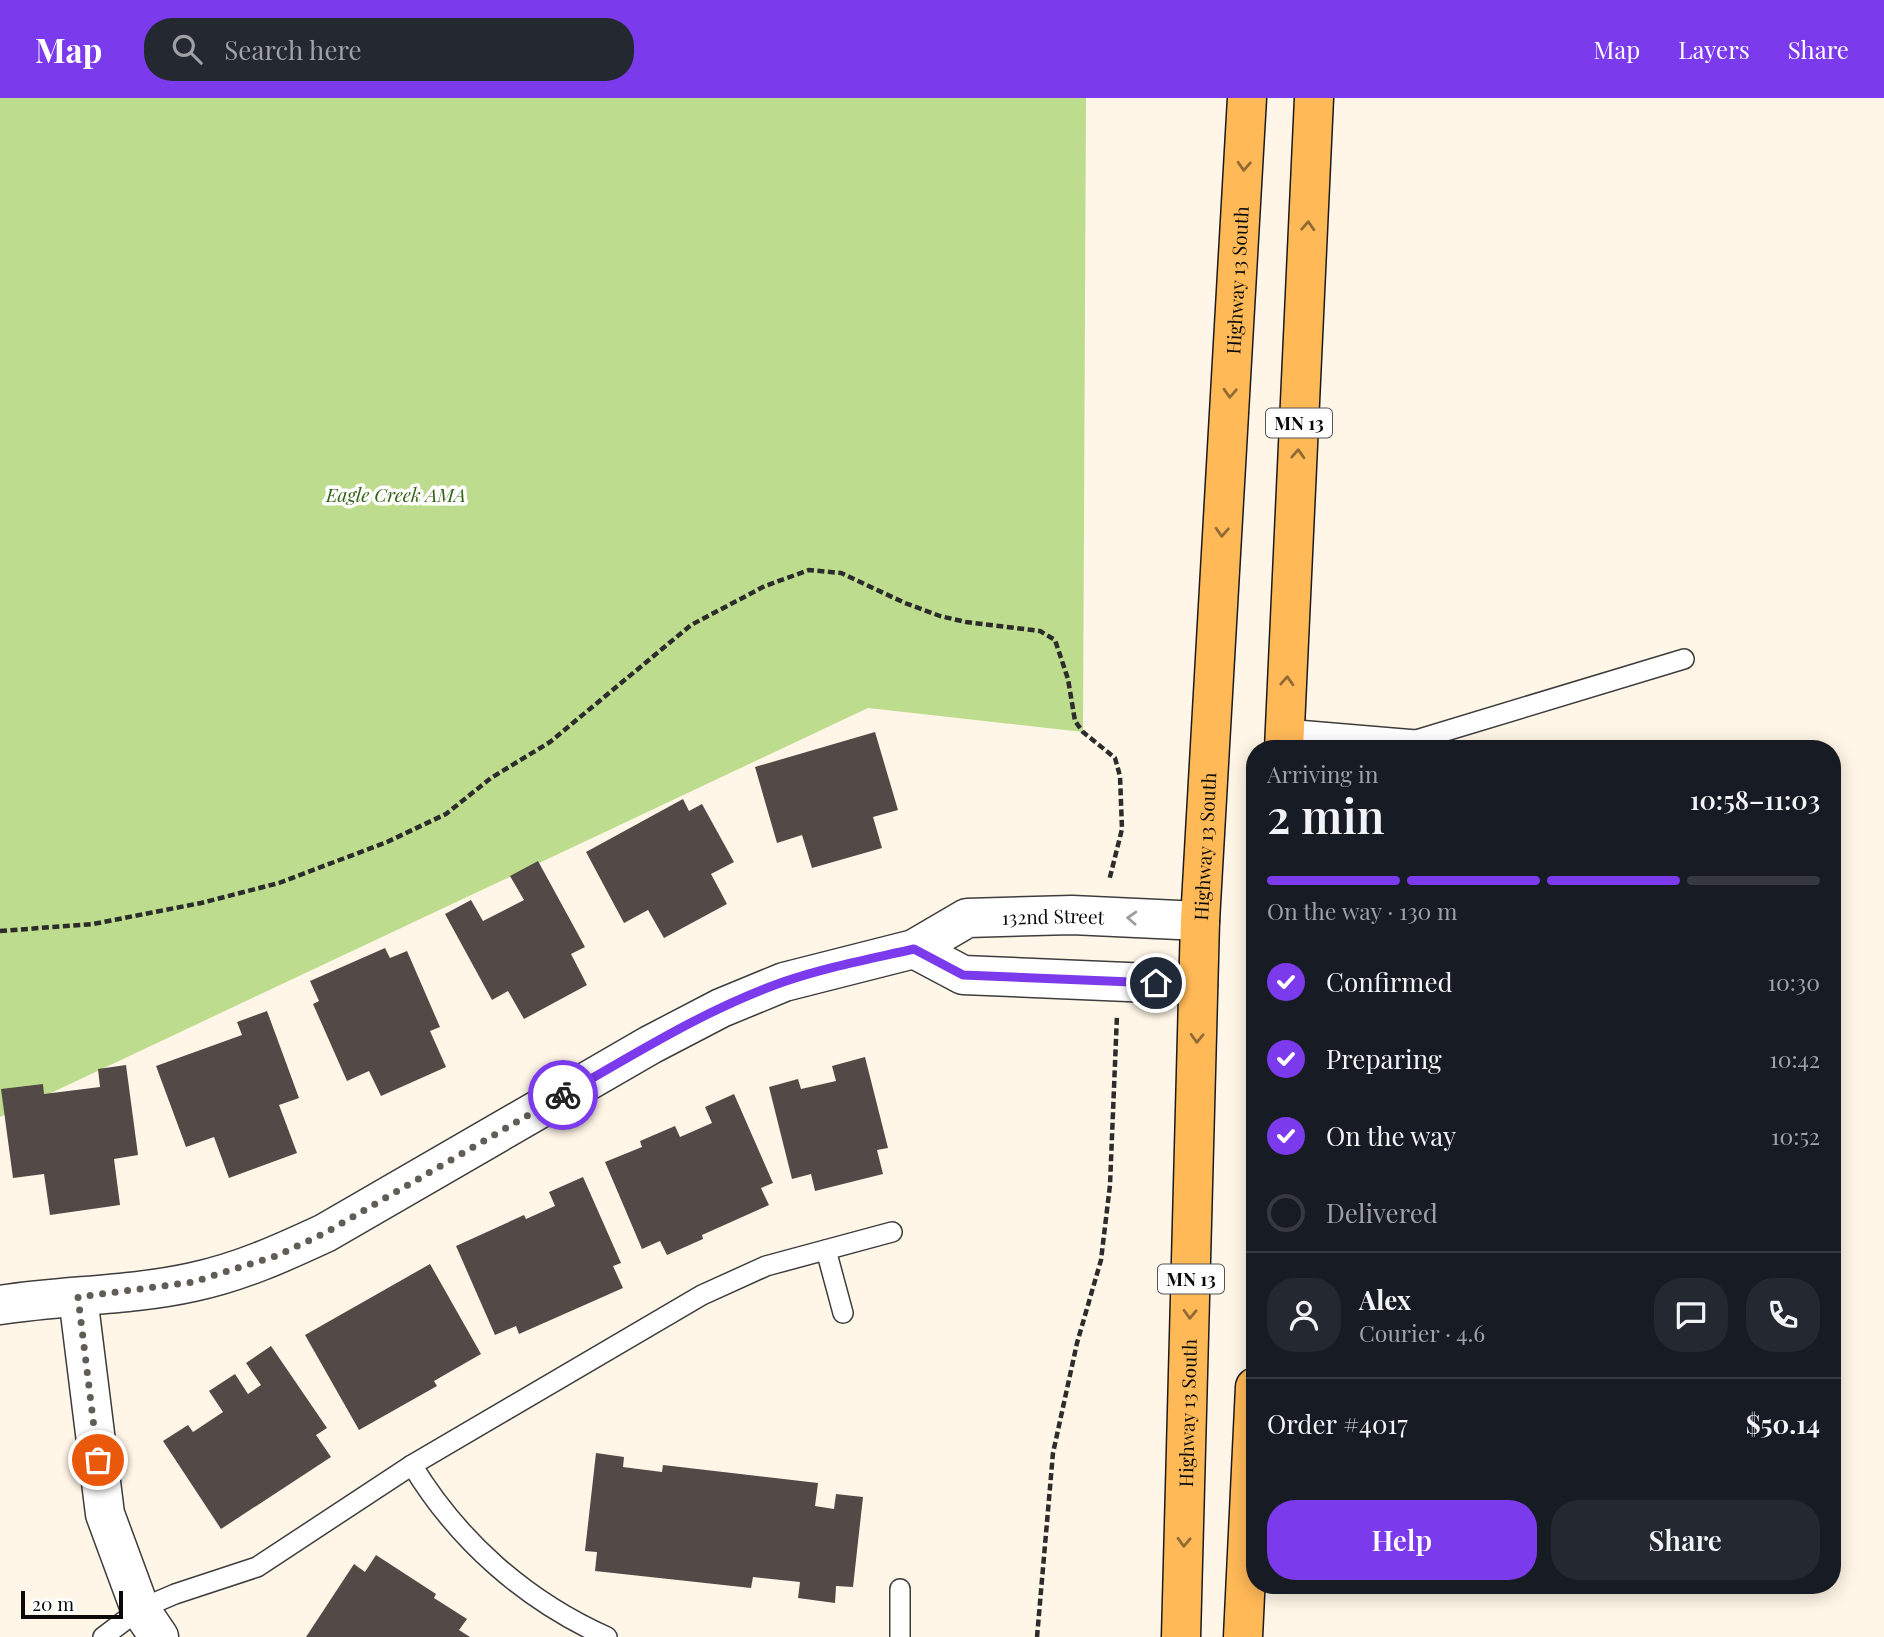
<!DOCTYPE html>
<meta charset="utf-8">
<style>
:root{--surface:#171b24;--page:#242831;--text:#f1f3f6;--muted:#9ea1a6;--line:#363941;--accent:#7c3aed}
body{margin:0;font-family:"Playfair Display",serif;background:var(--page);color:var(--text);height:100vh;display:flex;flex-direction:column;font-size:26px;white-space:nowrap}
*{box-sizing:border-box;margin:0}
p{font-size:23px;color:var(--muted)}
.icon{flex:none;width:38px;height:38px;fill:none;stroke:currentColor;stroke-width:2;stroke-linecap:round;stroke-linejoin:round}
.map{position:relative;flex:1;overflow:hidden}
.side{position:absolute;left:1246px;top:642px;width:595px;height:854px;display:flex;flex-direction:column;background:var(--surface);border-radius:28px;box-shadow:0 4px 18px #0003}
.side>*{flex:none}
.scale{position:absolute;left:21px;bottom:18px;width:102px;box-sizing:border-box;padding-left:7px;border:4px solid #0a0a0a;border-top:0;font-size:19px;line-height:24px;white-space:nowrap;color:#0a0a0a;-webkit-text-stroke:5px #fff;paint-order:stroke}
.pin{position:absolute;display:grid;place-items:center;width:60px;height:60px;color:#fff;margin:-30px;border:4px solid #fff;border-radius:50%;box-shadow:0 2px 7px #0007}
.courier{position:absolute;display:grid;place-items:center;width:70px;height:70px;margin:-35px;border:5px solid #7c3aed;border-radius:50%;background:#fff;color:#222;box-shadow:0 2px 9px #0007}
.headline em{font-style:normal;font-weight:600}
.headline div{display:flex;flex-direction:column-reverse}
.headline{display:flex;align-items:center;justify-content:space-between;height:119px;padding:0 21px}
h1{font-size:46px;font-weight:600;line-height:52px}
.bar{display:grid;grid-template-columns:repeat(4,1fr);gap:10px 7px;align-content:center;height:84px;padding:0 21px}
.bar i{height:9px;border-radius:5px;background:var(--line)}
.bar .active{background:var(--accent)}
.bar p{grid-column:span 4}
.line{display:flex;align-items:center;gap:18px;padding:0 21px;border-top:2px solid var(--line)}
.line div{flex:1}
.round{display:grid;place-items:center;flex:none;width:74px;height:74px;border-radius:28px;background:var(--page)}
ol{padding:0 21px;list-style:none}
li{display:flex;align-items:center;gap:21px;height:77px}
li p{margin-inline-start:auto}
li .icon{padding:7px;border-radius:50%;background:var(--accent);color:#fff;stroke-width:4}
li:last-child{color:var(--muted)}
li i{width:38px;height:38px;border:4px solid var(--line);border-radius:50%}
.cta{display:flex;gap:14px;margin-top:auto;padding:14px 21px}
.cta a{flex:1;height:80px;border-radius:28px;background:var(--accent);color:#fff;font-size:28px;font-weight:600;line-height:80px;text-align:center}
.cta a+a{background:var(--page);color:var(--text)}
header{display:flex;align-items:center;gap:42px;box-sizing:border-box;height:98px;padding:0 35px;background:var(--accent);color:#fff}
header strong{font-size:33px}
nav{display:flex;gap:38px;margin-inline-start:auto;font-size:24px}
.search{width:490px;height:63px;background:var(--page);display:flex;align-items:center;gap:18px;box-sizing:border-box;padding:0 24px;border-radius:28px;color:var(--muted);font-size:26px}
.map>svg:first-child{display:block}
</style>
<header>
<strong>Map</strong>
<div class="search"><svg class="icon" aria-label="search" viewBox="0 0 24 24"><circle cx="10" cy="10" r="6"/><path d="M15 15l6 6"/></svg>Search here</div>
<nav><a>Map</a><a>Layers</a><a>Share</a></nav>
</header>
<div class="map">
<svg width="1884" height="1539" viewBox="0 0 1884 1539">
<rect width="100%" height="100%" fill="#fff6e7"/>
<!-- forest -->
<polygon fill="#bedc8d" points="0,0 1086,0 1083,634 868,610 0,1019"/>
<!-- building -->
<g fill="#534946">
<polygon points="875,634 898,712 873,719 882,750 812,770 802,737 777,745 755,669"/>
<polygon points="683,701 689,713 702,706 734,764 711,776 727,806 664,840 648,812 624,825 586,754"/>
<polygon points="538,763 585,849 571,856 587,887 524,921 508,893 492,902 445,816 471,802 483,823 524,802 510,778"/>
<polygon points="385,850 390,860 407,853 440,929 430,933 446,969 381,998 369,973 347,983 313,906 319,903 310,883"/>
<polygon points="267,913 299,1000 279,1007 297,1055 229,1080 214,1039 186,1049 156,968 242,937 237,924"/>
<polygon points="865,959 888,1050 877,1052 883,1076 815,1093 811,1076 792,1081 769,989 798,981 801,991 836,983 832,968"/>
<polygon points="126,967 138,1057 114,1061 120,1107 50,1117 44,1076 13,1080 1,991 43,986 44,996 100,989 98,971"/>
<polygon points="734,996 773,1085 761,1090 769,1107 702,1137 703,1141 667,1157 660,1143 642,1151 605,1064 642,1049 640,1043 675,1028 680,1039 712,1025 705,1009"/>
<polygon points="583,1079 621,1165 613,1168 623,1190 519,1236 516,1228 495,1237 456,1148 524,1117 526,1121 555,1108 549,1094"/>
<polygon points="430,1166 481,1256 434,1283 437,1288 359,1332 305,1237"/>
<polygon points="271,1248 327,1330 316,1337 331,1359 221,1431 163,1343 188,1327 193,1334 223,1314 209,1293 235,1276 248,1296 261,1287 246,1265"/>
<polygon points="596,1355 624,1359 623,1369 662,1374 663,1367 818,1385 815,1408 834,1411 836,1396 863,1399 853,1489 836,1488 835,1505 798,1500 800,1484 753,1479 751,1490 595,1473 597,1454 585,1453"/>
<polygon points="376,1457 436,1496 434,1500 467,1521 459,1532 470,1539 306,1539 354,1466 365,1474"/>
</g>
<g fill="none" stroke-linecap="round" stroke-linejoin="round">
<!-- service casing -->
<g stroke="#3d3d3d" stroke-width="22">
<g id="service">
<polyline points="1285,631 1416,642 1416,651"/>
<polyline points="1416,642 1684,561"/>
<polyline points="826,1152 843,1215"/>
<path d="M412,1367C458,1443 526,1503 607,1539"/>
<polyline points="103,1539 140,1511 175,1496 257,1469 412,1367 702,1197 766,1168 892,1134"/>
<polyline points="900,1539 900,1491"/>
</g>
</g>
<!-- minor casing -->
<g stroke="#3d3d3d" stroke-width="41">
<polyline id="minor" points="78,1199 105,1416 140,1511 159,1539"/>
</g>
<!-- tertiary casing -->
<g stroke="#3d3d3d" stroke-width="41">
<g id="tertiary">
<polyline points="914,851 963,877 1198,887"/>
<path id="s1" d="M0,1207C64,1197 130,1198 193,1184C240,1174 282,1155 325,1135L650,947L721,910L784,884L914,851L967,820L1072,817L1200,823"/>
</g>
</g>
<!-- primary casing -->
<g stroke="#1b1b1b" stroke-width="41">
<g id="primary">
<polyline points="1284,651 1314,0"/>
<path id="s2" d="M1181,1539L1200,823L1247,0"/>
<polyline points="1243,1539 1255,1289"/>
</g>
</g>
<!-- path -->
<g stroke="#2c2c2c" stroke-width="4.5" stroke-dasharray="7 3.5" stroke-linecap="butt">
<polyline points="0,833 93,826 201,805 279,785 387,744 446,716 491,680 550,644 691,527 765,488 809,472 841,475 905,505 940,518 966,524 1040,533 1055,542 1068,581 1075,623 1083,634 1115,660 1120,678 1122,731 1109,783"/>
<polyline points="1037,1539 1053,1355 1077,1245 1101,1162 1110,1087 1117,917"/>
</g>
<!-- service -->
<use href="#service" stroke="#fff" stroke-width="19"/>
<!-- minor -->
<use href="#minor" stroke="#fff" stroke-width="38"/>
<!-- tertiary -->
<use href="#tertiary" stroke="#fff" stroke-width="38"/>
<!-- primary -->
<use href="#primary" stroke="#ffb957" stroke-width="38"/>
</g>
<!-- one-way arrows -->
<defs><path id="oneway-chevron" d="M-2-3.5L2.5 0L-2 3.5" fill="none" stroke-width="1.6" stroke-linecap="round" stroke-linejoin="round" transform="scale(1.75)"/></defs>
<g stroke="#916a34">
<use href="#oneway-chevron" transform="translate(1244 68) rotate(93)"/>
<use href="#oneway-chevron" transform="translate(1308 128) rotate(-87)"/>
<use href="#oneway-chevron" transform="translate(1230 295) rotate(93)"/>
<use href="#oneway-chevron" transform="translate(1298 356) rotate(-87)"/>
<use href="#oneway-chevron" transform="translate(1222 434) rotate(93)"/>
<use href="#oneway-chevron" transform="translate(1287 583) rotate(-87)"/>
<use href="#oneway-chevron" transform="translate(1197 940) rotate(92)"/>
<use href="#oneway-chevron" transform="translate(1190 1216) rotate(92)"/>
<use href="#oneway-chevron" transform="translate(1184 1444) rotate(92)"/>
</g>
<use stroke="#9d9d9d" href="#oneway-chevron" transform="translate(1132 820) rotate(-177)"/>
<g fill="none" stroke-linecap="round" stroke-linejoin="round">
<!-- done -->
<polyline stroke="#605d57" stroke-width="7" stroke-dasharray="0 12.6" points="98,1362 78,1199 193,1184 276,1158 325,1135 563,997"/>
<!-- route -->
<path stroke="#7c3aed" stroke-width="9" d="M563,997C635,956 706,911 783,884C826,869 870,861 914,851L963,877L1156,885"/>
</g>
<g text-anchor="middle" dominant-baseline="central" stroke-width="7" stroke-linejoin="round" paint-order="stroke">
<!-- shield labels -->
<g fill="#fff" stroke="#545454" stroke-width="2">
<rect x="1266" y="310.5" width="66" height="29" rx="5"/>
<rect x="1158" y="1166.5" width="66" height="29" rx="5"/>
</g>
<g font-size="18" font-weight="bold" fill="#0a0a0a">
<text x="1299" y="325">MN 13</text>
<text x="1191" y="1181">MN 13</text>
</g>
<!-- street labels -->
<g font-size="19" fill="#0a0a0a" stroke="#fff">
<text stroke="none"><textPath href="#s2" startOffset="1358">Highway 13 South</textPath></text>
<text stroke="none"><textPath href="#s2" startOffset="791">Highway 13 South</textPath></text>
<text stroke="none"><textPath href="#s1" startOffset="1141">132nd Street</textPath></text>
<text stroke="none"><textPath href="#s2" startOffset="224">Highway 13 South</textPath></text>
</g>
<!-- park labels -->
<g font-size="19" font-style="italic" fill="#356418" stroke="#fff">
<text x="396" y="396">Eagle Creek AMA</text>
</g>
</g>
</svg>
<div class="scale">20 m</div>
<div class="pin" style="left:98px;top:1362px;background:#ea580c"><svg class="icon" aria-label="bag" viewBox="0 0 24 24"><path d="M5 8h14l-1 12H6zM9 8a3 3 0 0 1 6 0"/></svg></div>
<div class="pin" style="left:1156px;top:885px;background:#1f2937"><svg class="icon" aria-label="home" viewBox="0 0 24 24"><path d="M3 11l9-7 9 7M6 9v11h12V9"/></svg></div>
<div class="courier" style="left:563px;top:997px"><svg class="icon" aria-label="bike" viewBox="0 0 24 24"><circle cx="6" cy="16" r="4"/><circle cx="18" cy="16" r="4"/><path d="M6 16l4-8h5l3 8M10 8l3 8H6M13 5h3"/></svg></div>
<section class="side">
<div class="headline"><div><h1>2 min</h1><p>Arriving in</p></div><em>10:58–11:03</em></div>
<div class="bar"><i class="active"></i><i class="active"></i><i class="active"></i><i></i><p>On the way · 130 m</p></div>
<ol>
<li><svg class="icon" aria-label="check" viewBox="0 0 24 24"><path d="M5 12l5 5 9-10"/></svg>Confirmed<p>10:30</p></li>
<li><svg class="icon" aria-label="check" viewBox="0 0 24 24"><path d="M5 12l5 5 9-10"/></svg>Preparing<p>10:42</p></li>
<li><svg class="icon" aria-label="check" viewBox="0 0 24 24"><path d="M5 12l5 5 9-10"/></svg>On the way<p>10:52</p></li>
<li><i></i>Delivered</li>
</ol>
<div class="line" style="height:126px"><a class="round"><svg class="icon" aria-label="person" viewBox="0 0 24 24"><circle cx="12" cy="8" r="4"/><path d="M4 21q1-7 8-7t8 7"/></svg></a><div><b>Alex</b><p>Courier · 4.6</p></div><a class="round"><svg class="icon" aria-label="chat" viewBox="0 0 24 24"><path d="M4 5h16v11H9l-5 4z"/></svg></a><a class="round"><svg class="icon" aria-label="phone" viewBox="0 0 24 24"><path d="M5 4h4l2 5-3 2q2 4 5 5l2-3 5 2v4C11 20 4 13 5 4z"/></svg></a></div>
<div class="line" style="height:91px"><div>Order #4017</div><b>$50.14</b></div>
<div class="cta"><a>Help</a><a>Share</a></div>
</section>
</div>
